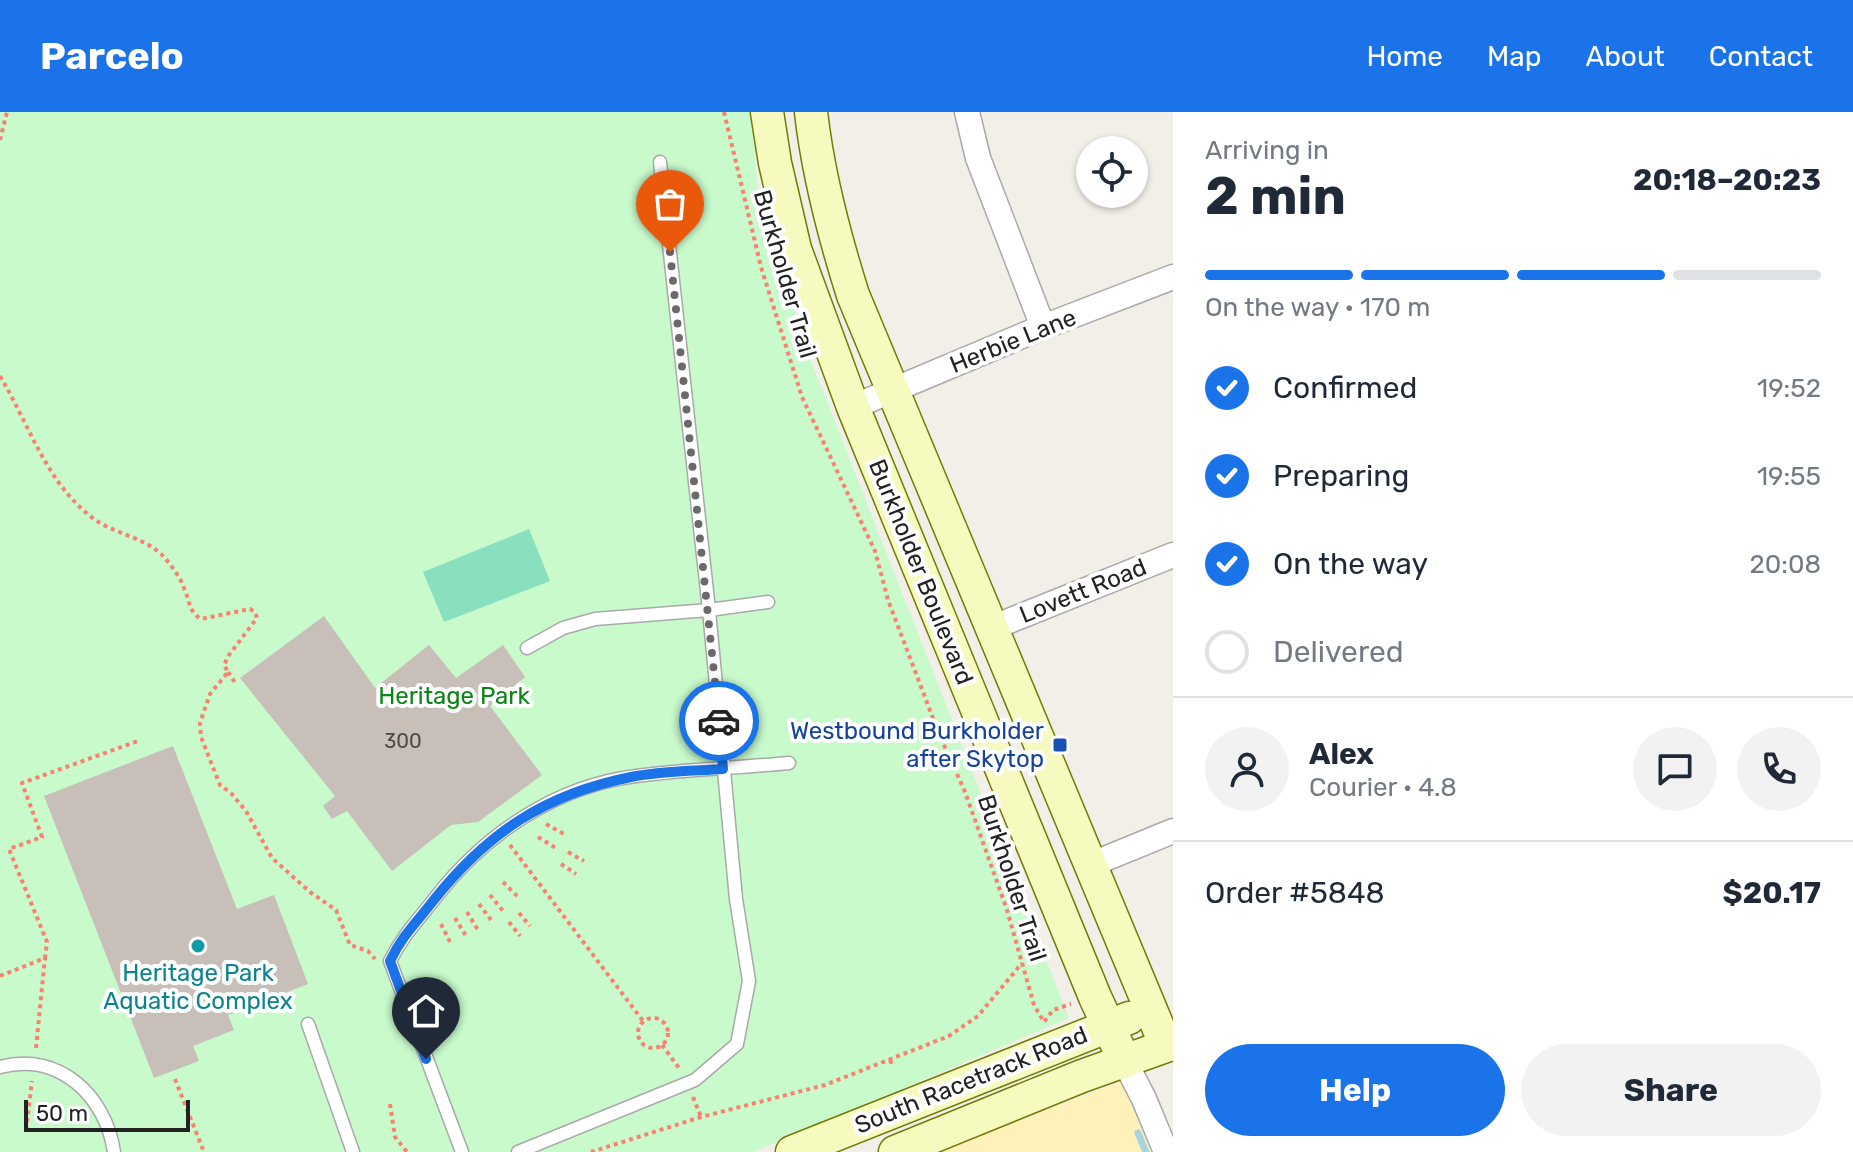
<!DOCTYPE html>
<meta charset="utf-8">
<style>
:root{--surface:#fff;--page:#f2f2f3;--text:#1f2937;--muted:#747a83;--line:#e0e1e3;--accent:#1a73e8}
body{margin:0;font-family:Rubik,sans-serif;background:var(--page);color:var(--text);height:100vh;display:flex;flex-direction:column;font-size:30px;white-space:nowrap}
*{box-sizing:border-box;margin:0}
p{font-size:26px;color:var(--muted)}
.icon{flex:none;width:44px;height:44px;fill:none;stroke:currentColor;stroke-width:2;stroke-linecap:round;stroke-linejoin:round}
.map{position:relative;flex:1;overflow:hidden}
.drawer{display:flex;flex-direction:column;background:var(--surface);width:680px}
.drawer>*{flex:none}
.tools{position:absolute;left:1076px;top:24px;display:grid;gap:16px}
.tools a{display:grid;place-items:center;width:72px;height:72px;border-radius:50%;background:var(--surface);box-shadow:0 2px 6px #0004;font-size:40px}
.scale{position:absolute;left:24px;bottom:20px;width:166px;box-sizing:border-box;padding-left:8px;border:4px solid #222;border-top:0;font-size:22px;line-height:28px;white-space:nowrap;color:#222;-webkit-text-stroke:6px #fff;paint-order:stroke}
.pin{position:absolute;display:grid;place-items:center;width:68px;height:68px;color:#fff;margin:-82px -34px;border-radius:50% 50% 50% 0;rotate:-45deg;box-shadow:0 0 8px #0007}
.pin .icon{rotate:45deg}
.courier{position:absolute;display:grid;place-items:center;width:80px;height:80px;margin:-40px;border:6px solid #1a73e8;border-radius:50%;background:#fff;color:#222;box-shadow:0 2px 10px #0007}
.summary em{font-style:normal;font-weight:700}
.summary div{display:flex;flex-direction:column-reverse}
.summary{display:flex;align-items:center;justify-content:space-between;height:136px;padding:0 32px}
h1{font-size:52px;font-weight:700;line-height:60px}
.bar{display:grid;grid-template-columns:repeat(4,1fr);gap:12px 8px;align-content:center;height:96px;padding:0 32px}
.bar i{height:10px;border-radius:6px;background:var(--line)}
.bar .current{background:var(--accent)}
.bar p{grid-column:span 4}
.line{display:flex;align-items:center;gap:20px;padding:0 32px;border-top:2px solid var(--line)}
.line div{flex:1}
.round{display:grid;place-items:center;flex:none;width:84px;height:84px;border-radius:42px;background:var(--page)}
ol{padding:0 32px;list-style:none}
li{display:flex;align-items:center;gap:24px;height:88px}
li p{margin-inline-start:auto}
li .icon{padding:8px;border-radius:50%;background:var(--accent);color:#fff;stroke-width:4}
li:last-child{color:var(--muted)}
li i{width:44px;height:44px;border:4px solid var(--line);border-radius:50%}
.primary-button{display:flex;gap:16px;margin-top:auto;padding:16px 32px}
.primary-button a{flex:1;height:92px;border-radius:48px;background:var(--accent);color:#fff;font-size:32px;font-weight:700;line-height:92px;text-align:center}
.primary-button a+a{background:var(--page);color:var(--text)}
header{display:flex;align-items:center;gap:48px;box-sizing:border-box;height:112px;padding:0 40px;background:var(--accent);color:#fff}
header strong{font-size:38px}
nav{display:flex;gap:44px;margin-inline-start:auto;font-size:28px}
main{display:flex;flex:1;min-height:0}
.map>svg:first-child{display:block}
</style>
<header>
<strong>Parcelo</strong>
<nav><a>Home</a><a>Map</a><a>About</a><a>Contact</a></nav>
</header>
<main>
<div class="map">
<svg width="1173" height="1040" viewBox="0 0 1173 1040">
<rect width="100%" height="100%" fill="#f2efe9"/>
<!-- sand -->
<polygon fill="#fff1ba" points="1130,966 1161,1040 936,1040"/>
<!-- park -->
<polygon fill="#c8facc" points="0,0 751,0 758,77 806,236 1069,906 753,1040 0,1040"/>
<!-- pitch -->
<polygon fill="#88e0be" points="529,417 550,469 444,510 423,460"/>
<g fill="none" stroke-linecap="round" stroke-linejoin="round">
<!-- stream -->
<polyline stroke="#aad3df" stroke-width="7" points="1138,1021 1146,1040"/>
</g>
<!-- building -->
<g fill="#c7bfb8">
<polygon points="324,504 375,576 429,533 456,566 503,533 525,565 490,594 542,663 478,710 451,713 392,759 347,699 332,707 323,694 335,684 240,566"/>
<polygon points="173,634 237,797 274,783 308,872 228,903 234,918 193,934 199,949 154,966 44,684"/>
</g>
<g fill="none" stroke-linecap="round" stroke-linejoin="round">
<!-- service casing -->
<g stroke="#a9a9a9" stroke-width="15">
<g id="service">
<polyline points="527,536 563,516 595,507 709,498 768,490"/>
<polyline points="308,912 353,1040"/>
<path d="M0,955C60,939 106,985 114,1040"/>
<path d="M462,1040L390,849C403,823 419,807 436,785C485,722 556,674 636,664C687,657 738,656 789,651"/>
<polyline points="518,1040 695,968 737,932 749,869 736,787 709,498 660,50"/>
</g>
</g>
<!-- minor casing -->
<g stroke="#a9a9a9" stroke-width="27">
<g id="minor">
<polyline points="967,0 978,46 1043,215"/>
<polyline points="853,295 1043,215 1173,165"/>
<polyline points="994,515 1173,443"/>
<polyline points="1090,753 1173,719"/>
<polyline points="1125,950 1144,987 1166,1040"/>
</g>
</g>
<!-- secondary casing -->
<g stroke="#707d05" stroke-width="35">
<g id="secondary">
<polyline points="767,0 775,51 795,137 853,295 1095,885 1125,950"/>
<path d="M811,0C818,63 834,123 853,183L1166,934L1082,964L895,1040"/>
<polyline points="792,1040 1129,906"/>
</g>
</g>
<!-- path -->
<g stroke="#fa8072" stroke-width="4" stroke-dasharray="4 4" stroke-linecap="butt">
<polyline points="724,0 761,155 802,285 875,439 888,488 939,622 965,680 1007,798 1034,893 1044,910 1053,898 1071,892"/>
<polyline points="0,28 7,0"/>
<path d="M0,264C30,314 46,371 94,407C115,422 147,426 164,445C172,454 180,465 184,476C190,489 188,499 201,507L250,497L255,500L257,506L229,543L224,553L228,560L210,582L200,611L201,625L220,673L231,681L246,699L272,746L310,780L336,798L350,833L368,839L375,847"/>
<polyline points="228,560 236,572"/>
<polyline points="546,712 564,722"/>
<polyline points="538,725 556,736"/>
<polyline points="510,733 643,909"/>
<polyline points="568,740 584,749"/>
<polyline points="561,752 576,762"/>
<polyline points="503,770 518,785"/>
<polyline points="490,783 503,799"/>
<polyline points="479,792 491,808"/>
<polyline points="467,800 478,818"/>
<polyline points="519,801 530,814"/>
<polyline points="455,806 466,824"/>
<polyline points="509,810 520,824"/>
<polyline points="441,812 451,832"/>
<polyline points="0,864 45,846 47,830 9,737 42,725 22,671 138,629"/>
<circle cx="653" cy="921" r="15"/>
<polyline points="662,933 679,956"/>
<polyline points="36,936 45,846"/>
<polyline points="890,948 893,955"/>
<polyline points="175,967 204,1040"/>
<polyline points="693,985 701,1005"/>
<polyline points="390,992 395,1025 407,1040"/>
<polyline points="26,1018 32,969"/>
<polyline points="591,1040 701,1005 825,973 949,924 978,904 1022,851"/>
</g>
<!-- service -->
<use href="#service" stroke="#fff" stroke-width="12"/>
<!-- minor -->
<use href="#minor" stroke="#fff" stroke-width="24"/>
<!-- secondary -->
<use href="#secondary" stroke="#f7fabf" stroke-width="32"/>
</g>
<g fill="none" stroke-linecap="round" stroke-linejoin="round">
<!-- done -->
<polyline stroke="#6b6a68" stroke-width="8" stroke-dasharray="0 14.4" points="670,140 719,609"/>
<!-- route -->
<path stroke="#1a73e8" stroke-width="10" d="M426,947L390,849C402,824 416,811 433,789C487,721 545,682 631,665C661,659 693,659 723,657L719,609"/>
</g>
<!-- markers -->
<rect fill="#1a4fb4" stroke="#fff" stroke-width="3" x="1052" y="625" width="16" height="16" rx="4"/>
<circle fill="#0f9aa8" stroke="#fff" stroke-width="3" cx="198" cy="834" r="8"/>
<g text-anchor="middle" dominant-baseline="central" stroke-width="8" stroke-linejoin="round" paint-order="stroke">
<!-- number labels -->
<g font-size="20" fill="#4b4948">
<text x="403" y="629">300</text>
</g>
<!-- street labels -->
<g font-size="24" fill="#222" stroke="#fff">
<text transform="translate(785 162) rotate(74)">Burkholder Trail</text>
<text transform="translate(1013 229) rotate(-22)">Herbie Lane</text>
<text transform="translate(921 460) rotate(68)">Burkholder Boulevard</text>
<text transform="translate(1083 479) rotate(-22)">Lovett Road</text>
<text transform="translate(1012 766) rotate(72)">Burkholder Trail</text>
<text transform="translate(971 968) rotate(-22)">South Racetrack Road</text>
</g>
<!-- park labels -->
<g font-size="24" fill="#0c8416" stroke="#fff">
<text x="454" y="584">Heritage Park</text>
</g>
<!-- transit labels -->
<g font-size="24" fill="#164399" stroke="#fff" text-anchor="end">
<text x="1044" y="619">Westbound Burkholder<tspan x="1044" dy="28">after Skytop</tspan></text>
</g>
<!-- culture labels -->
<g font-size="24" fill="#0d838f" stroke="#fff">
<text x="198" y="861">Heritage Park<tspan x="198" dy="28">Aquatic Complex</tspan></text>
</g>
</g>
</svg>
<div class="tools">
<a><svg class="icon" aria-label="locate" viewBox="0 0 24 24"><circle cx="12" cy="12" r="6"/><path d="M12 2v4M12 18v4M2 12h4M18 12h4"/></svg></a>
</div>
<div class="scale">50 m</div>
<div class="pin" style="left:670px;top:140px;background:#ea580c"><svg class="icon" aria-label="bag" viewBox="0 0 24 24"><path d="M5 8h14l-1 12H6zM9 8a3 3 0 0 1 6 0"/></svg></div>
<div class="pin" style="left:426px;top:947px;background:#1f2937"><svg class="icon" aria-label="home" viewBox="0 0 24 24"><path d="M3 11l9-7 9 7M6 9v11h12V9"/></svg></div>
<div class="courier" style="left:719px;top:609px"><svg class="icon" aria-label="car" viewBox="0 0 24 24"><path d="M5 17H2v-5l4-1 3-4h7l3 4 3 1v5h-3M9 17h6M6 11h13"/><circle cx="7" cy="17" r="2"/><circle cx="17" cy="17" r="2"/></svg></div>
</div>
<section class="drawer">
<div class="summary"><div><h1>2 min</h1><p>Arriving in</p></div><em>20:18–20:23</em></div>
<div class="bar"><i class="current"></i><i class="current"></i><i class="current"></i><i></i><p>On the way · 170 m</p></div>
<ol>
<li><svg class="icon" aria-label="check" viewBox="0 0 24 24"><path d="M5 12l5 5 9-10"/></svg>Confirmed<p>19:52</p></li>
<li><svg class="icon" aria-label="check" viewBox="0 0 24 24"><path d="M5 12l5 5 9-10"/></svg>Preparing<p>19:55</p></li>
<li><svg class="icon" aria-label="check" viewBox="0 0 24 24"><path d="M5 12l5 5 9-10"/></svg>On the way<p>20:08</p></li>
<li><i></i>Delivered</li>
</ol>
<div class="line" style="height:144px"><a class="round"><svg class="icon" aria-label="person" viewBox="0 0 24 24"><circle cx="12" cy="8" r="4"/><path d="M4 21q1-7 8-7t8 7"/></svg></a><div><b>Alex</b><p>Courier · 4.8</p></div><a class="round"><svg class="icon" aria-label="chat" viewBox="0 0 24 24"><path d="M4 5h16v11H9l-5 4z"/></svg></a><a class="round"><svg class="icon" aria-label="phone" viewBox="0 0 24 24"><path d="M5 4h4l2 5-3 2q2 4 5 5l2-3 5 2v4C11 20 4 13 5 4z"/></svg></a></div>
<div class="line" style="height:104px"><div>Order #5848</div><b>$20.17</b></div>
<div class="primary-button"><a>Help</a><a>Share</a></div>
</section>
</main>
